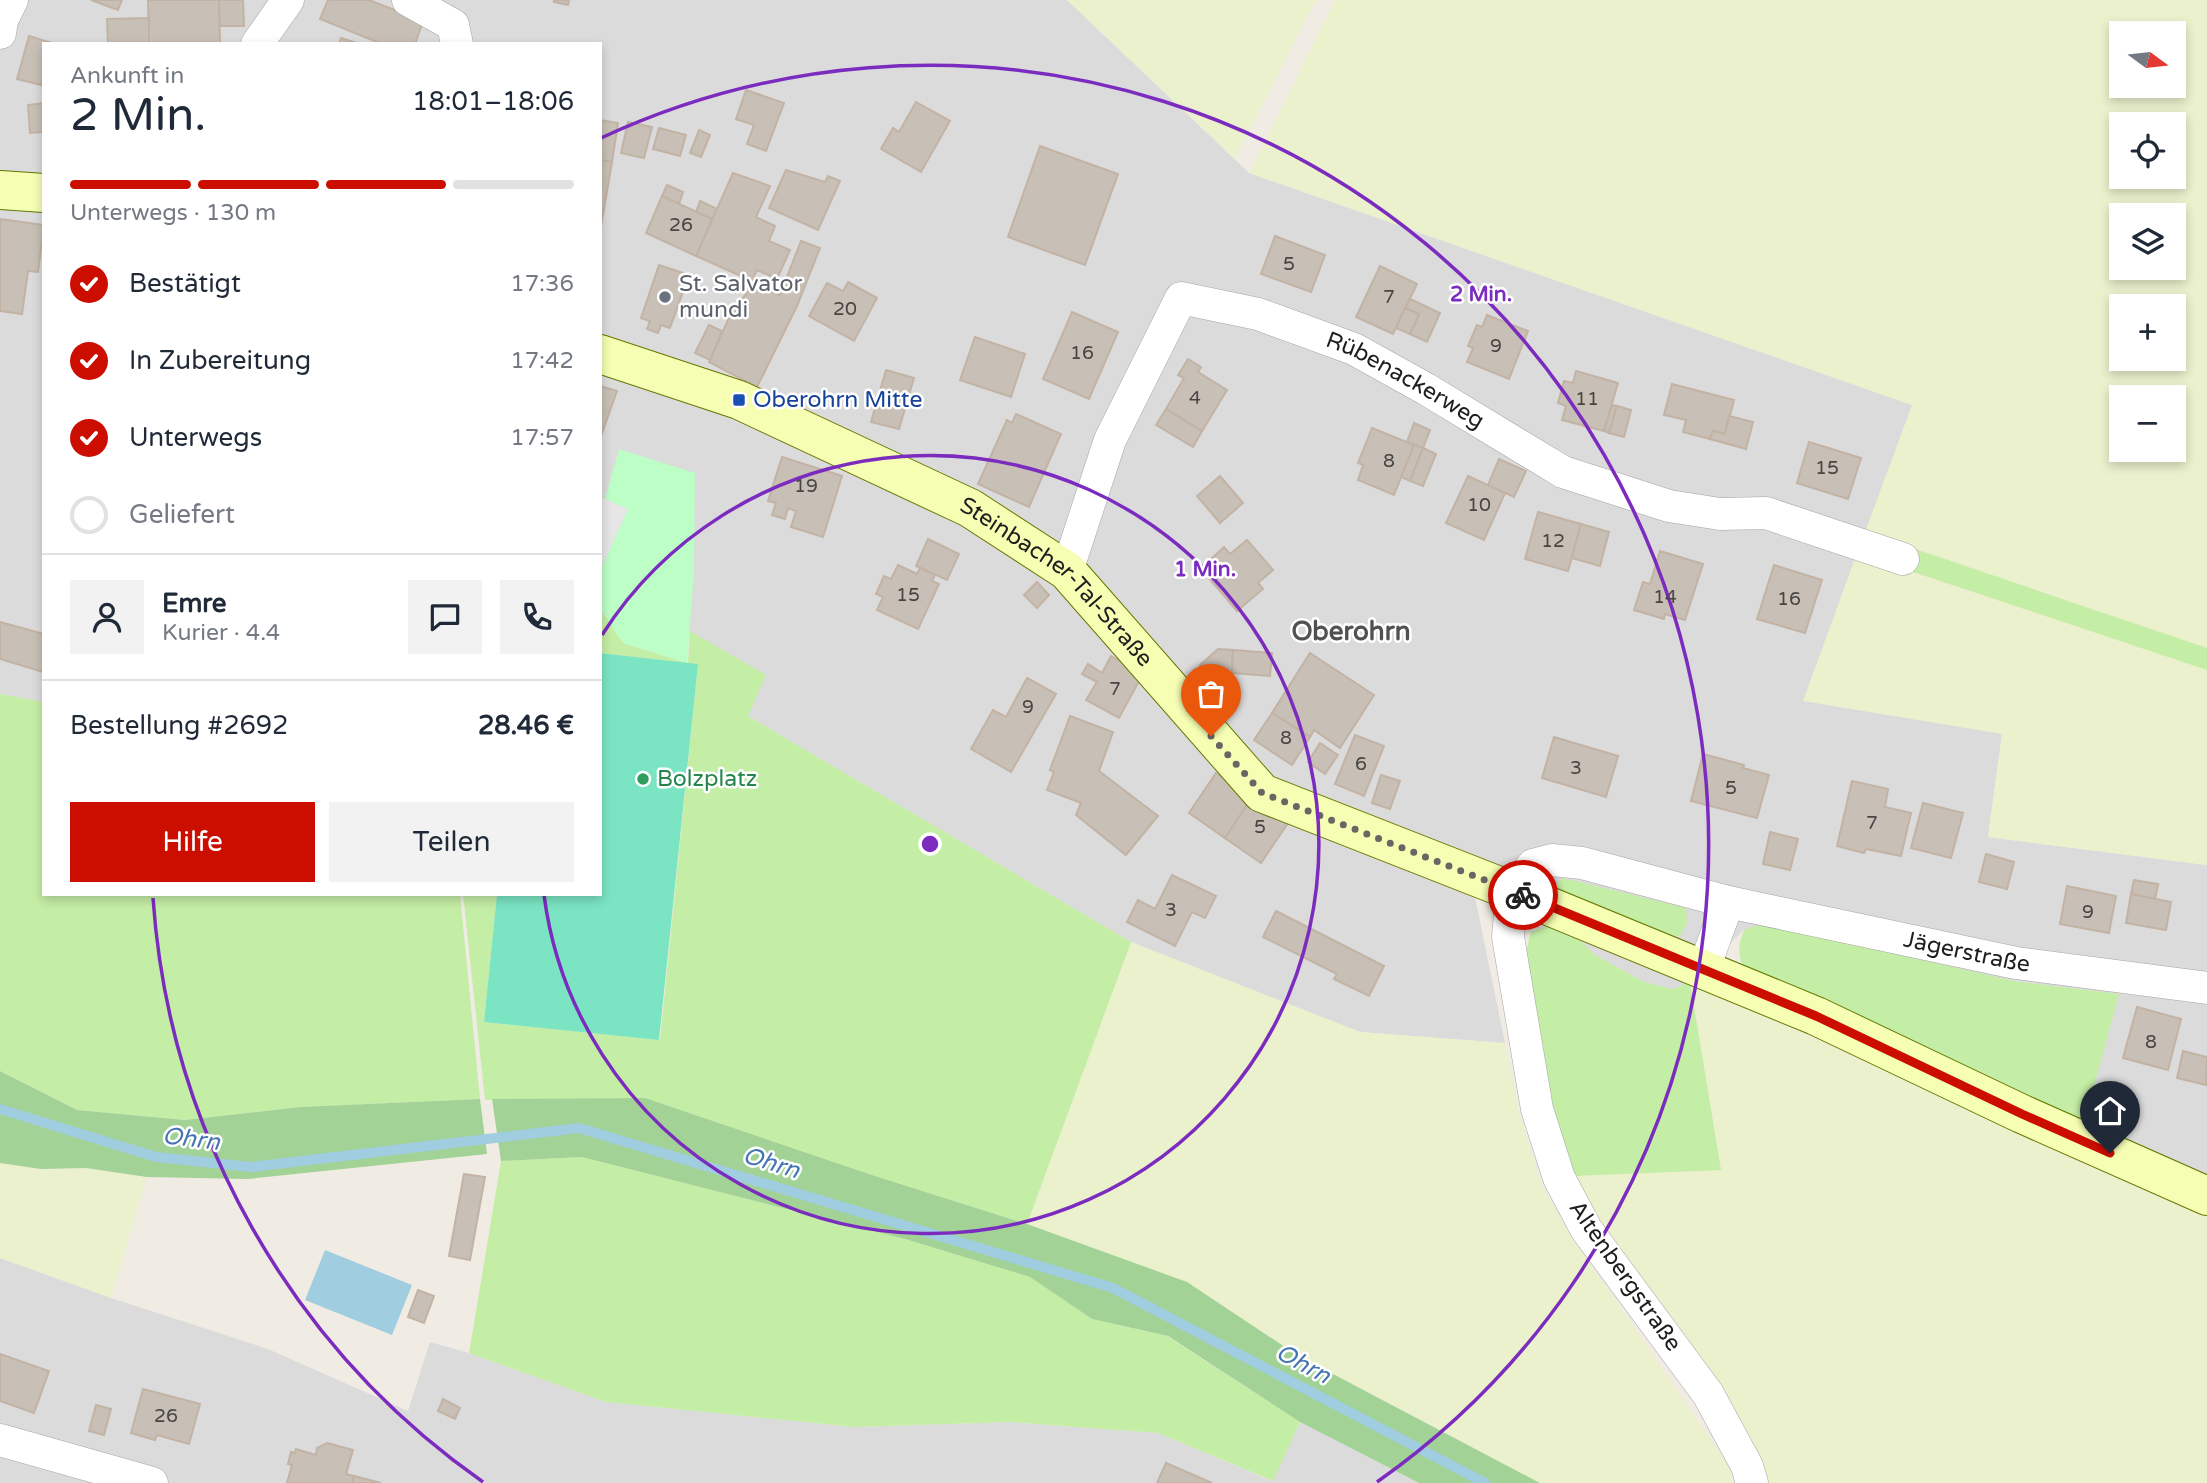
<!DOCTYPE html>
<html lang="de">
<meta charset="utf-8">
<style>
:root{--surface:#fff;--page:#f2f2f3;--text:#1f2937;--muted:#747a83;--line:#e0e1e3;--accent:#cb0e00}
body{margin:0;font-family:"Varela Round",sans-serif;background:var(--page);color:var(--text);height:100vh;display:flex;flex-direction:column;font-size:26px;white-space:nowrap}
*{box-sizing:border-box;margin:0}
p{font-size:23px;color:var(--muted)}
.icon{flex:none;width:38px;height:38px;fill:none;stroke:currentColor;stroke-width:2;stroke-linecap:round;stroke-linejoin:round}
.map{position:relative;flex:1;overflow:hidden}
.sheet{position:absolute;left:42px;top:42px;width:560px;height:854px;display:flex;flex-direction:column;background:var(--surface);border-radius:0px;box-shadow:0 4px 10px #0003}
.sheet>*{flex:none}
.needle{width:46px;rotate:105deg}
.buttons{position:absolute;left:2109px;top:21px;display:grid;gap:14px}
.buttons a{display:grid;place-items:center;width:77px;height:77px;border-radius:0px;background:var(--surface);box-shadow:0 4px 10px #0003;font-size:35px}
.pin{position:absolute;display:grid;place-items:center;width:60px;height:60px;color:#fff;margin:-72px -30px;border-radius:50% 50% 50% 0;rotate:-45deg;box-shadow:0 0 7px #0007}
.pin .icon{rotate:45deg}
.courier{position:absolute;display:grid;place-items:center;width:70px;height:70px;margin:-35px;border:5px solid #cb0e00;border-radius:50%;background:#fff;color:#222;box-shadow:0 2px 9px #0007}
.headline em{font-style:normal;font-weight:600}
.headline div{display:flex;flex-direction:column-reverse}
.headline{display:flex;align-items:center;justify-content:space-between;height:119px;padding:0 28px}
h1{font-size:46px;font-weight:600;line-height:52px}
.bar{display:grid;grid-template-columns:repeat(4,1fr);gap:10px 7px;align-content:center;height:84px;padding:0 28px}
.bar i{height:9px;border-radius:5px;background:var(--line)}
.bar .on{background:var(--accent)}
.bar p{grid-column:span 4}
.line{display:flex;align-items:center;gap:18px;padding:0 28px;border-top:2px solid var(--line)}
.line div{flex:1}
.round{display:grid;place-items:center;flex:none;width:74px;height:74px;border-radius:0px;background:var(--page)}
ol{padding:0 28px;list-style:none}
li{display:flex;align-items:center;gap:21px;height:77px}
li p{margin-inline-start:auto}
li .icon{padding:7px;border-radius:50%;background:var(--accent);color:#fff;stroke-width:4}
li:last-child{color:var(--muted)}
li i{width:38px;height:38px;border:4px solid var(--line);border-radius:50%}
.cta{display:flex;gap:14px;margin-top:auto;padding:14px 28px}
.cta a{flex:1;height:80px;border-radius:0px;background:var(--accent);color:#fff;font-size:28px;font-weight:600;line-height:80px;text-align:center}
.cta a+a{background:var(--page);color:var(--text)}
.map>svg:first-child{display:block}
</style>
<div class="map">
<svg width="2207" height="1483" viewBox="0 0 2207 1483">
<rect width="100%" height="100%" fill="#f0ece3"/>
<!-- residential -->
<g fill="#dcdbdb">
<polygon points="0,0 1067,0 1249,173 1912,405 2002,734 1988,837 2207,865 2207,1181 2083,1126 2118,994 2014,981 1744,930 1690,982 1673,990 1644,982 1595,955 1570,931 1475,897 1505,1043 1360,1032 1131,942 748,716 765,675 622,595 600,635 600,44 44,44 44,702 0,694"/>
<polygon points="0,1258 111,1298 268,1349 408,1411 430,1342 469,1353 606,1402 853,1427 1010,1422 1158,1433 1272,1481 1300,1422 1419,1483 0,1483"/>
</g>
<!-- farmland -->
<g fill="#ebf0cd" fill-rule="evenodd">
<polygon points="1067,0 1316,0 1235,159"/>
<path d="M1335,0H2207V648L1865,532L1912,405L1249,173ZM2121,33H2174V86H2121ZM2121,124H2174V177H2121ZM2121,215H2174V268H2121ZM2121,306H2174V359H2121ZM2121,397H2174V450H2121Z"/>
<polygon points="1857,553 2207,670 2207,865 1988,837 2002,734 1803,701"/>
<polygon points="1131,942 1360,1032 1505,1043 1520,1116 1542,1186 1571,1236 1728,1465 1733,1483 1540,1483 1297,1355 1187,1282 1027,1224"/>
<polygon points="1690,982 2207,1212 2207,1483 1765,1483 1715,1385 1598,1218 1573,1176 1721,1170"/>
<polygon points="0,1163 41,1169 86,1168 147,1177 111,1298 0,1258"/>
</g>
<!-- grass -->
<g fill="#c4eda5">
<polygon points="1865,532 2207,648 2207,670 1857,553"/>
<polygon points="600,608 623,643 687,663 600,653"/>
<polygon points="690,631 766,675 748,716 1131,942 1027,1224 875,1176 645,1098 485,1100 463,894 497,894 484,1022 660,1040 698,664 688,663"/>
<polygon points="0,694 44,702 44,894 460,894 480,1099 300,1107 185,1120 77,1110 0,1071"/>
<polygon points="1563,878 1686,908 1687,922 1681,935 1670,938 1558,891 1557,883"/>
<polygon points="1549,925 1570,931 1595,955 1644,982 1673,989 1690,982 1721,1170 1573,1176 1552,1111 1524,960 1531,932"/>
<path d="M1768,925L2014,981L2119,994L2083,1126L1746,973C1738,957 1737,947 1744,930L1755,926Z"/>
<polygon points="582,1157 905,1239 1030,1277 1092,1319 1167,1336 1300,1422 1273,1481 1158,1433 1010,1422 854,1427 606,1402 469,1353 501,1161"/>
</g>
<!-- forest -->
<g fill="#a2d295">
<polygon points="0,1071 77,1110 185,1120 300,1107 480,1099 487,1154 248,1179 147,1177 86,1168 41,1169 0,1163"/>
<polygon points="645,1098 875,1176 1027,1224 1187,1282 1297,1355 1540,1483 1419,1483 1300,1422 1168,1336 1092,1319 1030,1277 905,1239 582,1157 501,1161 492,1099"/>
</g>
<!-- park -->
<polygon fill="#bdfdc6" points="619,449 695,473 694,572 687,663 623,643 600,608 600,571 628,509 605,499"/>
<!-- pitch -->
<polygon fill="#7be4c3" points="600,653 698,664 659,1040 484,1022 497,894 600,894"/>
<!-- parking -->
<polygon fill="#e6e6e6" points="600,497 628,509 600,571"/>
<!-- water -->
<polygon fill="#a0cde0" points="325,1250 412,1285 392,1335 305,1300"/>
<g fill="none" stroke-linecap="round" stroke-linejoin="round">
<!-- stream -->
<polyline stroke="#a0cde0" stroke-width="10" points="0,1109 156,1157 251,1167 579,1128 1113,1288 1485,1483"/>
</g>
<!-- building -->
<g fill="#c8bfb6" stroke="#c2b3a4" stroke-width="2">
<polygon points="91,0 122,0 118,10"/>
<polygon points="148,0 219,0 220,44 149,44"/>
<polygon points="219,0 243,0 244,26 220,26"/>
<polygon points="328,0 369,0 423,21 415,44 382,44 320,19"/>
<polygon points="554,0 569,0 568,5 554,2"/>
<polygon points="149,18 149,44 108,44 107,19"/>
<polygon points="29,36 55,44 44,44 44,74 41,85 17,79"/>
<polygon points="341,38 360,44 339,44"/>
<polygon points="746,90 784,103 766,151 747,144 754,125 736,119"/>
<polygon points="916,102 950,121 921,172 881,149 893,128 899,132"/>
<polygon points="44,103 44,132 30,133 28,105"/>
<polygon points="600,120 618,123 612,162 600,160"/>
<polygon points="628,122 652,127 644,158 621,153"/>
<polygon points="659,128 686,135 680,156 653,149"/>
<polygon points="699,130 710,135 701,157 690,153"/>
<polygon points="1040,146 1118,174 1085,265 1008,237"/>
<polygon points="600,160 612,162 600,232"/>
<polygon points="786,170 825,182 828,176 840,181 818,230 769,208"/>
<polygon points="733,173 770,186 756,217 775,226 769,241 790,250 777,279 757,270 752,281 696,256"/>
<polygon points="667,185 683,192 679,204 662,196"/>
<polygon points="662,196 712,219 696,256 646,233"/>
<polygon points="700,201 717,209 712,219 696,212"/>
<polygon points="0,219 44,225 38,272 28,271 22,314 0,311"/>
<polygon points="1275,236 1325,255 1311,292 1261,274"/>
<polygon points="801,241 820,248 797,306 757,387 709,362 733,309 754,285 780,295"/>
<polygon points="659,265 689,275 670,328 661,325 658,333 647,329 650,321 641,318"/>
<polygon points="1380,266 1417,284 1393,334 1356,317"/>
<polygon points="848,282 877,298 854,341 809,316 827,283 843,291"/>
<polygon points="1410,299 1440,313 1427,342 1410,334 1419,314 1405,308"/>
<polygon points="1405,308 1419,314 1410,334 1396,328"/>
<polygon points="1072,312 1118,332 1089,399 1043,379"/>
<polygon points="1487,315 1528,331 1509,379 1467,362 1473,348 1468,346 1477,325 1482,327"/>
<polygon points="709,325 722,331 710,360 695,353"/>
<polygon points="975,337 1025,354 1011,397 960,380"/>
<polygon points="1188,359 1201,367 1198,372 1227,390 1202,431 1166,409 1184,378 1178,375"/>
<polygon points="886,370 914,378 899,429 871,422"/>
<polygon points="1576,371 1618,383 1604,431 1562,420 1566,406 1558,403 1564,381 1573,383"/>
<polygon points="1672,384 1734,400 1725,434 1713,431 1710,439 1683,432 1686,420 1664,415"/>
<polygon points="600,386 617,391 601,436 600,436"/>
<polygon points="1612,405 1617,406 1609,433 1604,431"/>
<polygon points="1617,406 1631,410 1624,437 1609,433"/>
<polygon points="1166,409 1202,431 1193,447 1156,425"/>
<polygon points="1016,414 1061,434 1029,507 978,484 1007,420 1012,423"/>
<polygon points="1729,416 1753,422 1746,449 1710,439 1713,431 1725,434"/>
<polygon points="1414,423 1430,430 1423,448 1407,442"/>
<polygon points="1372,428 1414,445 1394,495 1358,480 1363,465 1358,463"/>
<polygon points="1809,442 1861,458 1848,499 1797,483"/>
<polygon points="1414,445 1423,448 1410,481 1401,477"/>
<polygon points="1423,448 1436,454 1423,486 1410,481"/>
<polygon points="782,457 842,476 823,537 791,527 796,511 788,508 785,519 772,515 776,503 768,501"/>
<polygon points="1499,459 1526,471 1514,497 1488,485"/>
<polygon points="1220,476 1243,503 1220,523 1197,496"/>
<polygon points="1468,476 1505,493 1484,540 1446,523"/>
<polygon points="1538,512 1581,524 1568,571 1525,559"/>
<polygon points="1581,524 1609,532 1600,566 1572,558"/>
<polygon points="928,539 959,554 947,580 916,566"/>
<polygon points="1247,540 1273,570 1258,583 1263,589 1237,611 1207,576 1217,568 1210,560 1224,547 1230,554"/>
<polygon points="1660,551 1703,564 1685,620 1665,614 1664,619 1634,610 1643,582 1650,584"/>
<polygon points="898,565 917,574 920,568 935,575 932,581 939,584 918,629 877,610 883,597 876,594 884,576 891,579"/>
<polygon points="1774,565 1822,580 1805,633 1757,619"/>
<polygon points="1037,582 1049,595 1037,608 1024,595"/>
<polygon points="0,622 44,634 43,672 0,659"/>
<polygon points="1218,649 1233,650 1232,673 1217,672 1211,677 1200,665"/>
<polygon points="1233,650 1272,653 1270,676 1232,673"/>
<polygon points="1310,653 1374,695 1340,748 1314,730 1310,737 1272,713"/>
<polygon points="1111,656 1143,674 1119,718 1086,700 1097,682 1082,674 1088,664 1102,673"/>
<polygon points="1027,678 1056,694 1011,772 971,749 993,710 1006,717"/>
<polygon points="1272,713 1310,737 1292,765 1254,740"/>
<polygon points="1070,716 1113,732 1099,771 1158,816 1126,855 1076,815 1081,803 1047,790 1054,772 1050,770"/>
<polygon points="1355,735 1384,746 1364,796 1335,784"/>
<polygon points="1554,737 1618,756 1606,797 1542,778"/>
<polygon points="1320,743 1338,755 1325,774 1308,762"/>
<polygon points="1703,754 1744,765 1743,768 1769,775 1757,818 1691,801"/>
<polygon points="1216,773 1252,798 1225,838 1189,813"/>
<polygon points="1381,775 1400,781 1390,809 1372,803"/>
<polygon points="1852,781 1888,789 1885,807 1911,813 1901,856 1866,849 1864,853 1837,846"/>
<polygon points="1252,798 1288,823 1261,863 1225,838"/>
<polygon points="1923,803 1963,813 1951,858 1911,848"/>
<polygon points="1770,832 1798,839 1790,870 1763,864"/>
<polygon points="1986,854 2014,862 2007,889 1979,882"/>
<polygon points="1172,875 1216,896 1205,918 1192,912 1175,946 1127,922 1138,900 1155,909"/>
<polygon points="2134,880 2158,884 2155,899 2131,894"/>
<polygon points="2067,886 2116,896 2109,933 2060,924"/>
<polygon points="2131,894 2171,902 2166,930 2126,923"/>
<polygon points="1276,911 1384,966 1369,996 1334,979 1337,974 1263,937"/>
<polygon points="2137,1007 2181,1019 2168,1070 2123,1058"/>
<polygon points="2183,1051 2207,1057 2206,1085 2177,1078"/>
<polygon points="464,1174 485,1177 470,1260 449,1256"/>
<polygon points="418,1290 434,1296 424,1323 408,1317"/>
<polygon points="0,1354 49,1371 34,1413 0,1401"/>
<polygon points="143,1389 200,1404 189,1444 157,1435 155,1440 131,1433"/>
<polygon points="443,1399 460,1408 455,1419 438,1411"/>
<polygon points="96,1405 111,1409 104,1435 89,1431"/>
<polygon points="327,1443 353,1450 346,1474 354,1476 352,1483 287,1483 292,1465 288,1464 291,1452 295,1453 296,1449 316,1455 317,1448"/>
<polygon points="1166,1463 1212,1483 1157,1483"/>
<polygon points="354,1476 381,1483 352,1483"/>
</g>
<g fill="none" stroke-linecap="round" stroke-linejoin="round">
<!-- street casing -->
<g stroke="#a5a5a5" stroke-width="33">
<g id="street">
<polyline points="408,0 453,25 457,44"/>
<polyline points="0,33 2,20 12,0"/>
<polyline points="257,44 288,0"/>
<path id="s1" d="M1067,571L1110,440L1181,298L1258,314L1354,349L1426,389L1563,472L1669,506L1720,514L1766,513L1903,559"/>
<polyline points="1703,971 1728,902"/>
<polyline points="0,1440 152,1483"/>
<path id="s2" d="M1752,1483L1747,1466L1708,1394L1586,1229L1559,1178L1537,1109L1508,937L1512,891L1533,865L1552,860L1582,863L1728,902L2016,963L2207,988"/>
</g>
</g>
<!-- secondary casing -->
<g stroke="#647900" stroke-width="40">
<g id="secondary">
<polyline points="0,190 44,193"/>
<path id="s3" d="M600,354L739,400L970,508L1067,571L1262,793L1512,891L1816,1016L2022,1114L2207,1196"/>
</g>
</g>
<!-- street -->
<use href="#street" stroke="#fff" stroke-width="32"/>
<!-- secondary -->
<use href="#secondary" stroke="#f5feb3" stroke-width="38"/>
</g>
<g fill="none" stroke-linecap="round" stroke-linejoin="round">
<!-- done -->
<polyline stroke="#686663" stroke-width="7" stroke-dasharray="0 12.6" points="1211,736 1262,793 1523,895"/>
<!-- route -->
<polyline stroke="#cb0e00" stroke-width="9" points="1523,895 1816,1016 2022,1114 2110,1153"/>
</g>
<!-- distance rings -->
<g fill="none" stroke="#7b2cbf" stroke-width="3.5">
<path d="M602 635A389 389 0 1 1 544 895"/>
<path d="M483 1482A779 779 0 0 1 153 898M601 138A779 779 0 0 1 1377 1482"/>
</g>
<!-- markers -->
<circle fill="#6b7280" stroke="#fff" stroke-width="2.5" cx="665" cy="297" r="7"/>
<rect fill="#1a4fb4" stroke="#fff" stroke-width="2.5" x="732" y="393" width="14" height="14" rx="3.5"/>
<circle fill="#2e9e5b" stroke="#fff" stroke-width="2.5" cx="643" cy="779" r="7"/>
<g text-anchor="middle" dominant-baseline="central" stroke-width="5" stroke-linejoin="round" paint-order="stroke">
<!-- number labels -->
<g font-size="19" fill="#484644">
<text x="681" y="225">26</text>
<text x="1289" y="264">5</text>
<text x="1389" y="297">7</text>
<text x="845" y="309">20</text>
<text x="1496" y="346">9</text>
<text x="1082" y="353">16</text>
<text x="1195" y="398">4</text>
<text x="1587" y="399">11</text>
<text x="1389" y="461">8</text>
<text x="1827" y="468">15</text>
<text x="806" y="486">19</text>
<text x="1479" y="505">10</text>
<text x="1553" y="541">12</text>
<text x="908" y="595">15</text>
<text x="1665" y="597">14</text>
<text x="1789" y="599">16</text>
<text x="1115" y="689">7</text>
<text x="1028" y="707">9</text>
<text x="1286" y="738">8</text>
<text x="1361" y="764">6</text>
<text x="1576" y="768">3</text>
<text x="1731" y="788">5</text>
<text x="1872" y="823">7</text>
<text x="1260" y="827">5</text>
<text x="1171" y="910">3</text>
<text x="2088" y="912">9</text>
<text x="2151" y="1042">8</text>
<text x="166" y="1416">26</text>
</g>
<!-- worship labels -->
<g font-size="23" fill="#5b616d" stroke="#fff" text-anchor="start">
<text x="679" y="284">St. Salvator<tspan x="679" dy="26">mundi</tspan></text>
</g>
<!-- street labels -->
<g font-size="23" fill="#1e1e1e" stroke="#fff">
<text stroke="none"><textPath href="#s1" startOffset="537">Rübenackerweg</textPath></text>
<text stroke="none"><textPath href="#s3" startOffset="516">Steinbacher-Tal-Straße</textPath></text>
<text stroke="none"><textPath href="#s2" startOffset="1134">Jägerstraße</textPath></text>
<text transform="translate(1625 1276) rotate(55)">Altenbergstraße</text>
</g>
<!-- transit labels -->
<g font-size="23" fill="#164399" stroke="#fff" text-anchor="start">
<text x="753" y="400">Oberohrn Mitte</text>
</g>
<!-- leisure labels -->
<g font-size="23" fill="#27864d" stroke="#fff" text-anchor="start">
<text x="657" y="779">Bolzplatz</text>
</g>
<!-- water labels -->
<g font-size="24" font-style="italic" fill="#4474b4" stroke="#fff">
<text transform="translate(191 1139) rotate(7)">Ohrn</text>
<text transform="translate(771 1163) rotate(17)">Ohrn</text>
<text transform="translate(1303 1364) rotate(28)">Ohrn</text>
</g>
<!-- quarter labels -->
<g font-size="26" font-weight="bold" fill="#515151" stroke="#fff">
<text x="1351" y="631">Oberohrn</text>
</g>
</g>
<circle cx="930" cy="844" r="10" fill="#7b2cbf" stroke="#fff" stroke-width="3.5"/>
<g font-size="21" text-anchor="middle" font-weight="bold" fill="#7b2cbf" stroke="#fff" stroke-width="5" stroke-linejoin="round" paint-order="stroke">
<text x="1481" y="301">2 Min.</text>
<text x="1205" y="576">1 Min.</text>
</g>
</svg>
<div class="buttons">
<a><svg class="needle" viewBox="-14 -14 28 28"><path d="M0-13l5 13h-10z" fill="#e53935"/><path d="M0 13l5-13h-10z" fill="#747a83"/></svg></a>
<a><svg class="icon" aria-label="locate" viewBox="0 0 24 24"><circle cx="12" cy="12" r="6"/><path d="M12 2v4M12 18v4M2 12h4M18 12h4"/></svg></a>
<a><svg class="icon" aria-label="layers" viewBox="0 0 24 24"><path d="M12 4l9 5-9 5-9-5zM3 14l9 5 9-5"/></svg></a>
<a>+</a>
<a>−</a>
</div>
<div class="pin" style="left:1211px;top:736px;background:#ea580c"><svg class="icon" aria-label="bag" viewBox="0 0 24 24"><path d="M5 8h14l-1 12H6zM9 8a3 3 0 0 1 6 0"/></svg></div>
<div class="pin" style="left:2110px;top:1153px;background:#1f2937"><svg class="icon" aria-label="home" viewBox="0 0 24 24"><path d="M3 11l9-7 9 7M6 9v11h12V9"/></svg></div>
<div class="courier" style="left:1523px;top:895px"><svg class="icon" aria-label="bike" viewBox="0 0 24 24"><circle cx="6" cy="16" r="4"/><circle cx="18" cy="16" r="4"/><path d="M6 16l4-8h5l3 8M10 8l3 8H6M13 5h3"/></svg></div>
<section class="sheet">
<div class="headline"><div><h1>2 Min.</h1><p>Ankunft in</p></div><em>18:01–18:06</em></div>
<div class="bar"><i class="on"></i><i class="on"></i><i class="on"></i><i></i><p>Unterwegs · 130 m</p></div>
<ol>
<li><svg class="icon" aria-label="check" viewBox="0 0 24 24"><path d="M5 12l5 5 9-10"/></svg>Bestätigt<p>17:36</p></li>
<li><svg class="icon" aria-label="check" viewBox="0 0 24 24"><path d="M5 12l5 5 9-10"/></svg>In Zubereitung<p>17:42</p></li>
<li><svg class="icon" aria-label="check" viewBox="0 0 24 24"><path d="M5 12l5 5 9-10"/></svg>Unterwegs<p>17:57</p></li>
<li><i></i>Geliefert</li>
</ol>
<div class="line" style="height:126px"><a class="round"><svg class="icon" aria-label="person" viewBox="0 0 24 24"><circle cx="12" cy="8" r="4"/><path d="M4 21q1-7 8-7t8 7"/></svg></a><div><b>Emre</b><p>Kurier · 4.4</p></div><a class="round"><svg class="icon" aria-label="chat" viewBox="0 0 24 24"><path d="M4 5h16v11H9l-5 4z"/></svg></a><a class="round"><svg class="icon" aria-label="phone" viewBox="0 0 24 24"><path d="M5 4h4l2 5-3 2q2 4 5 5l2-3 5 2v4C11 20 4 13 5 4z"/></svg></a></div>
<div class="line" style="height:91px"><div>Bestellung #2692</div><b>28.46 €</b></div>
<div class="cta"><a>Hilfe</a><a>Teilen</a></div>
</section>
</div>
